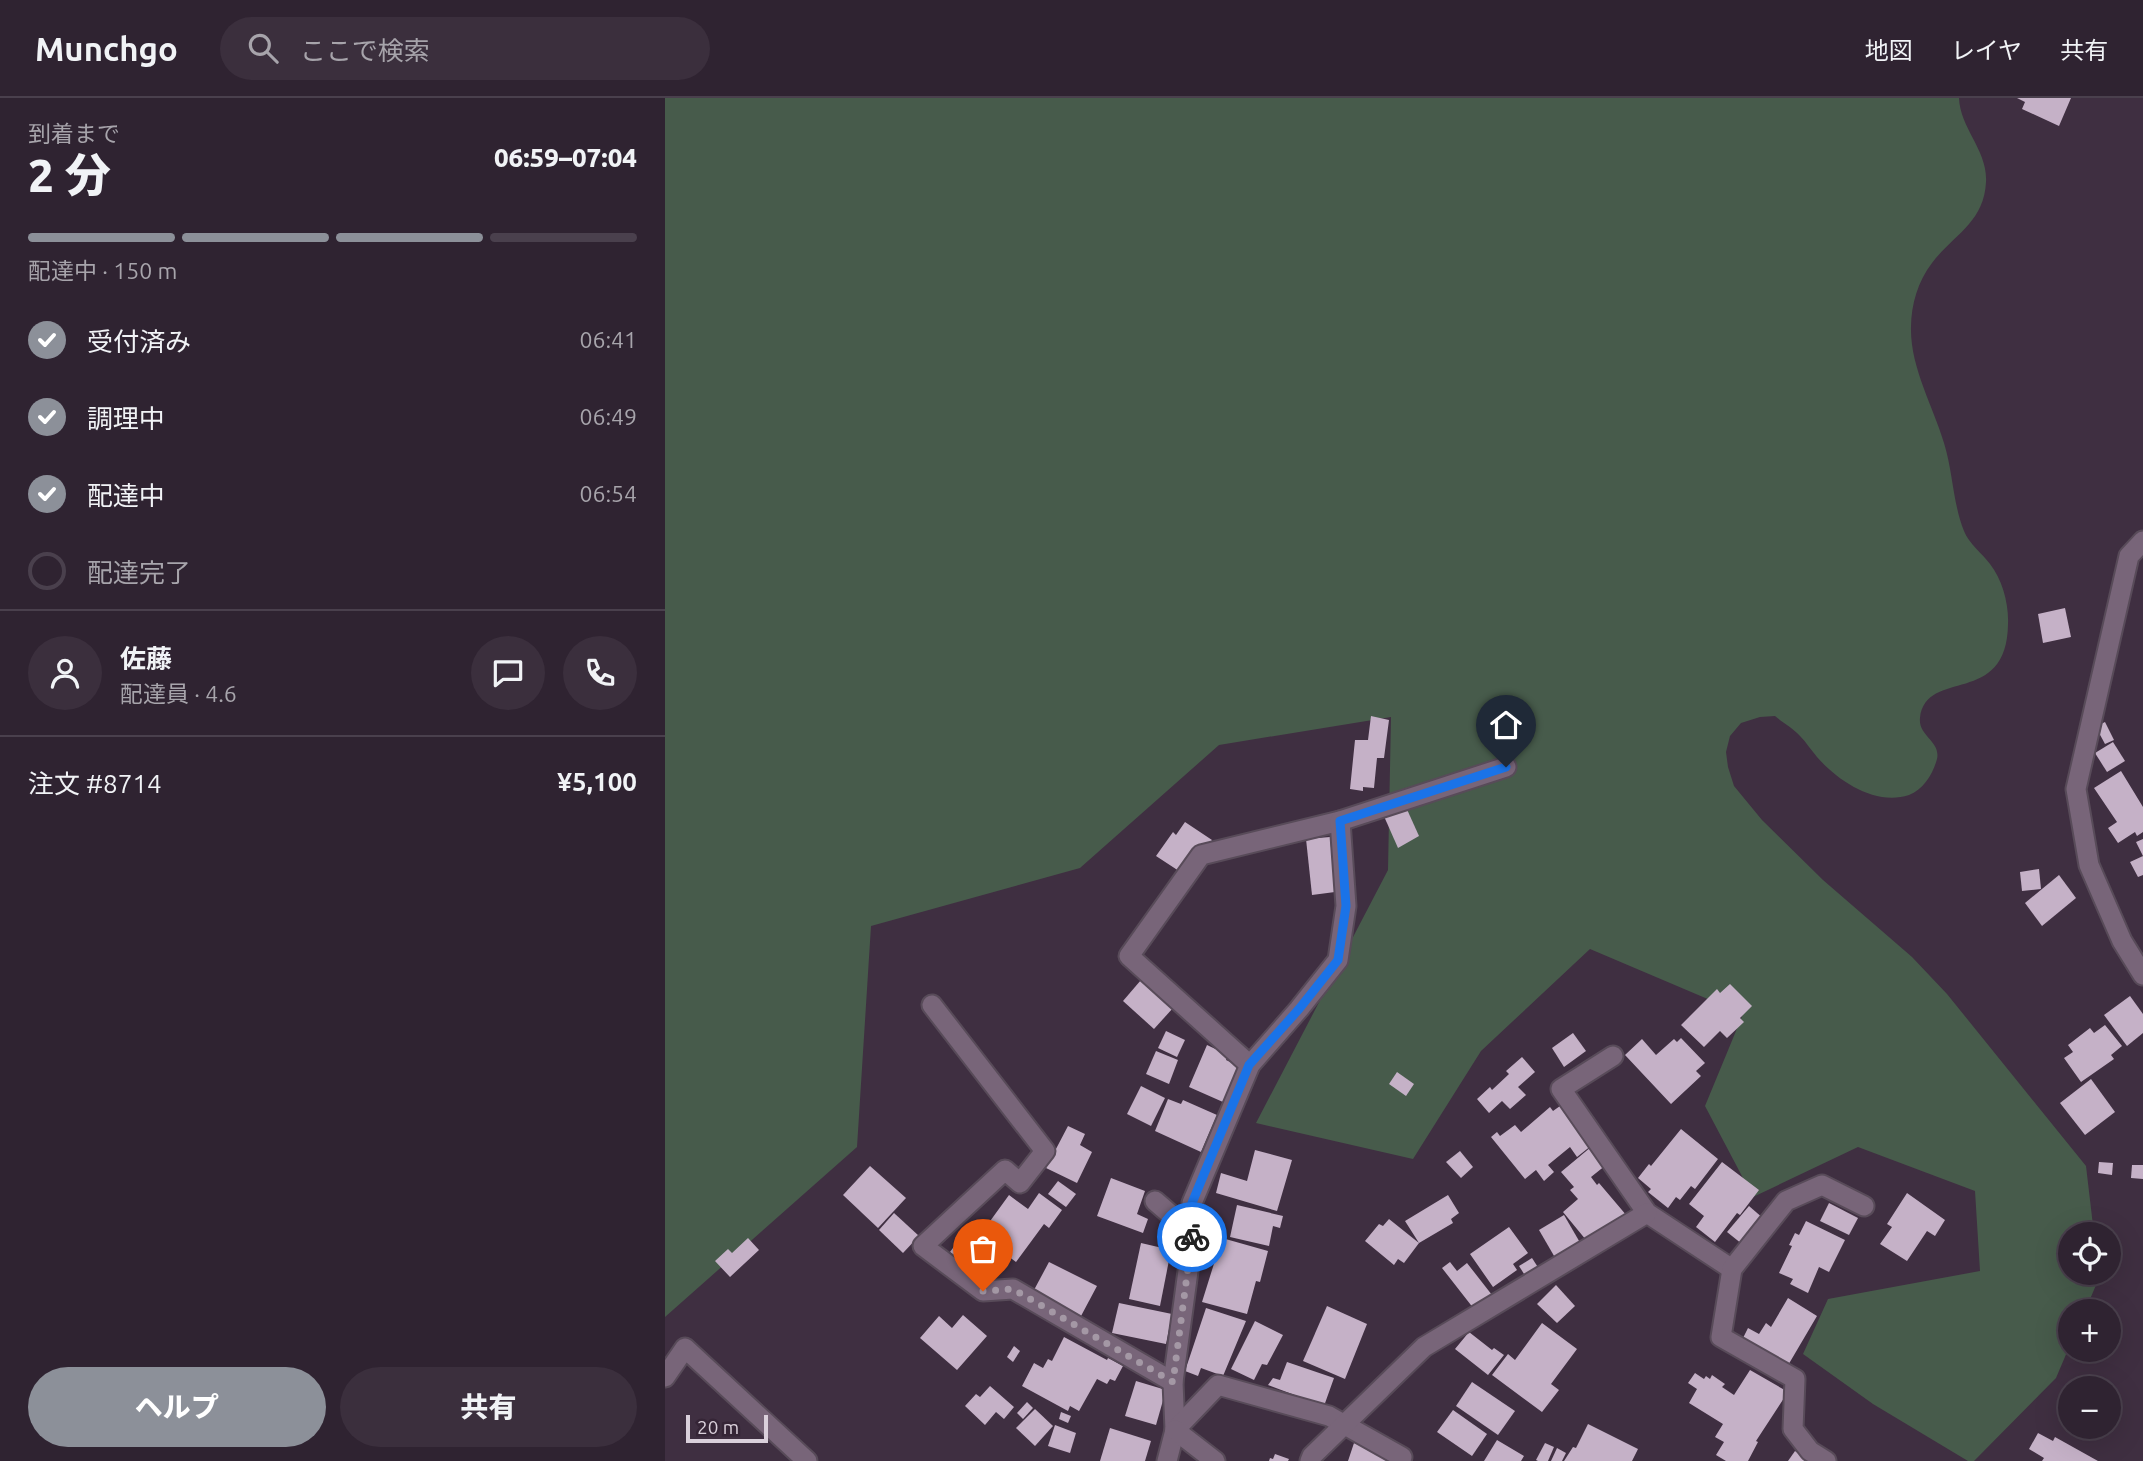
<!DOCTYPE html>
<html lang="ja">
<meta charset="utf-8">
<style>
:root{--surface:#2f2331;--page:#3b2f3d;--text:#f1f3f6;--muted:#a7a4ab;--line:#4a404d;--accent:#8c9099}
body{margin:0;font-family:Ubuntu,"Noto Sans JP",sans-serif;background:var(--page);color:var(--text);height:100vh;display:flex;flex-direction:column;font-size:26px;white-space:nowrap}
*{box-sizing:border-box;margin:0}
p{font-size:23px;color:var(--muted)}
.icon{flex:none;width:38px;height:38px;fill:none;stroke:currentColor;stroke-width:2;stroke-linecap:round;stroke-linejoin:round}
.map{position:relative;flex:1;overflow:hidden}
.panel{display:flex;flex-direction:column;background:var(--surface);width:665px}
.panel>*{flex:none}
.fabs{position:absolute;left:1393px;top:1124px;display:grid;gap:14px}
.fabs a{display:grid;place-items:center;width:63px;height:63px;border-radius:50%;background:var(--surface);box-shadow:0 7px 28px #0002,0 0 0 2px var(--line);font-size:35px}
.scale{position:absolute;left:21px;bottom:18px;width:82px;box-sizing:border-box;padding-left:7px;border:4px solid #dad0db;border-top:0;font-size:19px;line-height:24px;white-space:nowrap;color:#dad0db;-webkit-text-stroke:5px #352536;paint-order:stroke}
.pin{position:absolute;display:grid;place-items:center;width:60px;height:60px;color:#fff;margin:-72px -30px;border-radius:50% 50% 50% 0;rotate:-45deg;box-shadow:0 0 7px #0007}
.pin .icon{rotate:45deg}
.courier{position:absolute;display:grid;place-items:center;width:70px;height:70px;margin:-35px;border:5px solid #1a73e8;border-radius:50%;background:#fff;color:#222;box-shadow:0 2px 9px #0007}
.head em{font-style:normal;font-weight:800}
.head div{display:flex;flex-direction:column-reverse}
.head{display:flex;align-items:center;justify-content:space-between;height:119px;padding:0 28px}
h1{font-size:46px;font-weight:800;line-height:52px}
.bar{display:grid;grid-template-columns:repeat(4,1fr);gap:10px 7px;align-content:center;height:84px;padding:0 28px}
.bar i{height:9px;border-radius:5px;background:var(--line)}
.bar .on{background:var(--accent)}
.bar p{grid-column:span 4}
.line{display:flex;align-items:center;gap:18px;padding:0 28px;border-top:2px solid var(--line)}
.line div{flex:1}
.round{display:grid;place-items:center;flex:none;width:74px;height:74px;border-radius:37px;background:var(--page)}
ol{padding:0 28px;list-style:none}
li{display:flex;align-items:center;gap:21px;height:77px}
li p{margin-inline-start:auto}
li .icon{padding:7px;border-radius:50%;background:var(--accent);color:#fff;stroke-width:4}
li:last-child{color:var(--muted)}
li i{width:38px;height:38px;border:4px solid var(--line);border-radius:50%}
.button{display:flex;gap:14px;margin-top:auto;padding:14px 28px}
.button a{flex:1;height:80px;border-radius:42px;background:var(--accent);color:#fff;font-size:28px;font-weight:800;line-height:80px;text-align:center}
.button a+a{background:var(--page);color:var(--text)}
header{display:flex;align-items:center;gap:42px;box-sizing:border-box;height:98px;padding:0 35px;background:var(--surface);border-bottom:2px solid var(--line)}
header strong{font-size:33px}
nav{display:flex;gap:38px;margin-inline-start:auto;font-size:24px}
.search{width:490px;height:63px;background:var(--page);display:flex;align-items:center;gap:18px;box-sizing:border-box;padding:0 24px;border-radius:38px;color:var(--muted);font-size:26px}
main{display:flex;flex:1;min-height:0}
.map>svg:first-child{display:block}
</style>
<header>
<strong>Munchgo</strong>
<div class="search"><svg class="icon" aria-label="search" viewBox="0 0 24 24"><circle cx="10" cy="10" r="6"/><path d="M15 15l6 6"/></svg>ここで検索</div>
<nav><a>地図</a><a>レイヤ</a><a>共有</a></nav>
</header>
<main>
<section class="panel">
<div class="head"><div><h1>2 分</h1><p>到着まで</p></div><em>06:59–07:04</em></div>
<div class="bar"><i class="on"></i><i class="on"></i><i class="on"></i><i></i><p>配達中 · 150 m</p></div>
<ol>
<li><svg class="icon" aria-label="check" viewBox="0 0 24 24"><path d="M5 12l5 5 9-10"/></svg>受付済み<p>06:41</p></li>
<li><svg class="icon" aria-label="check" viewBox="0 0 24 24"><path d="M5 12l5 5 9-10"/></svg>調理中<p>06:49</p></li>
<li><svg class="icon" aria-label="check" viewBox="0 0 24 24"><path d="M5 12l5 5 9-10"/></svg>配達中<p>06:54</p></li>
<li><i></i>配達完了</li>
</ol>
<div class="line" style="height:126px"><a class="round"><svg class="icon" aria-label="person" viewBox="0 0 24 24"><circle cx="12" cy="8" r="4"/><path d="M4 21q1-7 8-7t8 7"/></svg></a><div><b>佐藤</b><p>配達員 · 4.6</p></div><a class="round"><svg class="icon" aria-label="chat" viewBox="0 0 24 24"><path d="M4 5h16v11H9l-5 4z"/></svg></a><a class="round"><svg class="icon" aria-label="phone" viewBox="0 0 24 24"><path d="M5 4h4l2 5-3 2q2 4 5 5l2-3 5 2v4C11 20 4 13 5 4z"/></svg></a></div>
<div class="line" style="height:91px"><div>注文 #8714</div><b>¥5,100</b></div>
<div class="button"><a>ヘルプ</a><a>共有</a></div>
</section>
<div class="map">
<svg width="1478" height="1363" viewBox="0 0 1478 1363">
<rect width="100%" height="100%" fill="#3f2f41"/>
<!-- green -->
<path fill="#475b4b" d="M0,0H1294C1295,30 1323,53 1321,84C1319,125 1288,137 1267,165C1253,183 1246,207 1246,229C1245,269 1268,308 1279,345C1288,374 1288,406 1299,433C1304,446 1317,455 1325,466C1337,481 1344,506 1343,526C1342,610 1261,569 1255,620C1253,638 1276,643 1272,661C1268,676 1258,692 1244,697C1210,708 1173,683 1152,659C1146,652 1141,644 1135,638C1128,630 1118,625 1110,618L1095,619L1076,625L1065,638L1061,654L1063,669L1069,688L1097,722L1158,782L1247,859L1282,896L1421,1068L1429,1136H1405V1174H1433L1434,1180L1420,1213H1405V1247L1391,1280L1309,1363H1303L1208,1306L1138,1256L1163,1201L1315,1173L1310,1093L1193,1049L1088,1099L1040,1008L1078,916L925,851L816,953L748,1061L591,1025L723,772L726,619L554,647L415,770L206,828L192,1049L0,1219Z"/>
<!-- building -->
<g fill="#c5b1c7">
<polygon points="1352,0 1406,0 1394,28 1357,11 1360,4"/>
<polygon points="1400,510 1406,539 1378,545 1373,516"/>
<polygon points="706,618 724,622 719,660 712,660 709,690 698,689 698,693 685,691 690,642 703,642"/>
<polygon points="1440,624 1449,642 1440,646 1433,633 1434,627"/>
<polygon points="1448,644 1460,663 1442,674 1430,655"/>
<polygon points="1456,673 1478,709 1478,734 1472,738 1470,734 1453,745 1443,730 1452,724 1429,690"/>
<polygon points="740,707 754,738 733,750 718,716"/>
<polygon points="520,724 547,742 538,755 517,775 491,758 508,734 511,737"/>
<polygon points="665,739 670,794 647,797 641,741"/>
<polygon points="1478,741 1478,777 1473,779 1465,764 1478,758 1471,744"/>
<polygon points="1374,771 1376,791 1357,793 1355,774"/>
<polygon points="1394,777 1411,800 1377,828 1360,805"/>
<polygon points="476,882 508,910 489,931 458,903"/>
<polygon points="1065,886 1087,908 1075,920 1079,924 1062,940 1055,933 1039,949 1016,927 1052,891 1055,895"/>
<polygon points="1465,898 1478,916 1478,935 1462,948 1439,917"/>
<polygon points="1440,927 1457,948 1446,957 1449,961 1416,984 1399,960 1408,954 1403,947 1425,930 1429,935"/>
<polygon points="501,933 520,942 512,959 493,950"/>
<polygon points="908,935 921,953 899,969 887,950"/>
<polygon points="1016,940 1040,965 1031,973 1036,978 1006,1006 960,957 977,941 991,957 1009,941 1012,944"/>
<polygon points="542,947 563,957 561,962 574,968 558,1004 524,989"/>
<polygon points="491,953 513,962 504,986 481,976"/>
<polygon points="857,959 870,974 853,989 861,997 845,1011 837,1003 824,1015 812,1001 825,989 827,992 844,976 841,973"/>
<polygon points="732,974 749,986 741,998 724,986"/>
<polygon points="1426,981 1450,1014 1420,1037 1395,1005"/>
<polygon points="476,988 500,1000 486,1028 462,1016"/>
<polygon points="503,1001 516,1006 518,1002 552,1017 536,1054 490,1033"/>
<polygon points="895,1008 927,1047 912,1059 905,1049 883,1067 889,1074 879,1083 871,1072 860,1081 826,1039 832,1034 835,1038 850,1027 856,1034 885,1009 888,1013"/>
<polygon points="403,1028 420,1036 415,1047 427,1054 412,1085 381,1070"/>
<polygon points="1016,1031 1053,1061 1030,1091 1026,1088 1015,1102 1011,1099 1003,1110 983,1094 986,1091 973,1080 984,1066 986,1068"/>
<polygon points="926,1049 941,1067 926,1079 932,1087 934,1085 962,1118 926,1148 898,1114 913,1101 905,1092 909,1089 896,1074"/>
<polygon points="590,1052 627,1062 612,1113 551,1095 556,1075 582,1083"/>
<polygon points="795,1053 808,1069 796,1080 781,1064"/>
<polygon points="1057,1064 1094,1092 1075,1117 1072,1115 1050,1144 1031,1129 1039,1118 1024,1106"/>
<polygon points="1434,1064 1448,1065 1447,1077 1433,1075"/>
<polygon points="1467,1067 1478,1067 1478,1081 1466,1080"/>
<polygon points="205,1068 241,1100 213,1130 178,1097"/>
<polygon points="446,1080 480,1093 472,1116 483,1121 478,1135 432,1118"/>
<polygon points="393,1083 411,1096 401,1109 383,1096"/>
<polygon points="374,1095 397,1112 384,1130 379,1126 351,1164 315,1137 344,1097 363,1111"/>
<polygon points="1242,1095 1280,1122 1270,1138 1262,1133 1242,1163 1215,1146 1227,1129 1222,1126"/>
<polygon points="783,1097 794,1115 786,1121 788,1125 754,1145 739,1165 733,1161 729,1167 700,1143 714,1126 718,1128 724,1121 754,1145 740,1123"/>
<polygon points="1164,1105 1193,1120 1184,1137 1155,1123"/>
<polygon points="572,1107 618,1118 615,1130 608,1128 604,1148 565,1139"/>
<polygon points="1084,1108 1099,1121 1077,1146 1062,1134"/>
<polygon points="229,1115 254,1138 238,1155 214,1132"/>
<polygon points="899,1117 917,1148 892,1163 874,1132"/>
<polygon points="1141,1123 1180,1142 1164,1174 1154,1169 1143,1195 1125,1186 1128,1181 1114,1175 1127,1148 1124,1147 1130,1135 1134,1137"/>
<polygon points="844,1129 863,1155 848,1166 852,1172 828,1189 805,1156"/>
<polygon points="299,1135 322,1152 325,1149 343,1163 326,1185 285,1154"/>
<polygon points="83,1140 94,1152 65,1179 50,1163 63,1151 67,1155"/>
<polygon points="557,1140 603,1153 595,1184 591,1183 582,1216 537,1204"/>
<polygon points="476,1145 506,1152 495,1208 464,1201"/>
<polygon points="867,1160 876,1174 863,1182 854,1168"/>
<polygon points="384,1164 432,1188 416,1218 369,1192"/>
<polygon points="785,1164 792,1173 802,1165 827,1197 809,1211 777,1170"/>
<polygon points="891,1187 910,1208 892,1225 872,1206"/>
<polygon points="1123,1200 1152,1218 1122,1269 1077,1242 1083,1230 1094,1236 1101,1225 1106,1229"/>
<polygon points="454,1205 507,1216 501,1246 447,1235"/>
<polygon points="662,1208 702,1226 680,1281 638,1263"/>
<polygon points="541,1210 581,1223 558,1278 536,1270 533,1278 520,1273"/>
<polygon points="298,1217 322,1238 292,1272 255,1240 274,1218 287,1230"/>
<polygon points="590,1223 618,1237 602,1267 597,1266 589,1282 566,1271"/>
<polygon points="877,1225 912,1251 886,1286 894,1292 877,1314 827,1277 843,1256 850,1262"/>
<polygon points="804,1234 827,1252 829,1250 839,1257 823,1277 790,1251"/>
<polygon points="399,1239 442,1262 443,1260 458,1268 450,1283 445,1281 442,1286 432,1281 414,1313 405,1308 403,1313 357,1288 369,1265 378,1270 383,1261 387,1263"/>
<polygon points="349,1248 355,1253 348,1264 342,1259"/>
<polygon points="622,1264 669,1280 659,1308 603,1287 608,1280 615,1282"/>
<polygon points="1085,1272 1123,1294 1091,1343 1093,1344 1083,1363 1061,1363 1051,1357 1059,1344 1050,1339 1058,1326 1024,1305 1032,1291 1023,1285 1030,1275 1039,1281 1041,1278 1045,1281 1047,1277 1060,1286 1057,1289 1069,1297"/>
<polygon points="471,1283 501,1292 491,1327 460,1318"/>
<polygon points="807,1284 850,1313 833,1337 791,1308"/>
<polygon points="325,1288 349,1309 339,1321 331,1314 320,1327 300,1308 311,1296 315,1299"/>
<polygon points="362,1304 368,1310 358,1321 352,1315"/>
<polygon points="370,1311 388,1328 370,1348 351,1330"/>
<polygon points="788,1312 822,1336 807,1358 772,1334"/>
<polygon points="396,1314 406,1318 403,1325 394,1321"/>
<polygon points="923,1326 973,1351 967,1363 899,1363 908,1349 911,1350"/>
<polygon points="390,1327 411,1335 405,1355 383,1348"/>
<polygon points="445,1330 486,1343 480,1363 435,1363"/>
<polygon points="1373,1335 1388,1343 1390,1339 1433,1363 1377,1363 1379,1360 1364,1351"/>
<polygon points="832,1342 859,1358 856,1363 819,1363"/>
<polygon points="689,1345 736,1363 683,1363"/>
<polygon points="880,1345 889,1349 883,1363 873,1363 871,1362"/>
<polygon points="892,1350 901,1355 897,1363 886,1363"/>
<polygon points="1130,1353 1145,1363 1123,1363"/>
<polygon points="610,1356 624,1361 623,1363 604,1363 605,1360 608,1361"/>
</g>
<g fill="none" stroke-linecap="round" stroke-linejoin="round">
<!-- minor casing -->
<g stroke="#584b59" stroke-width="23">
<g id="minor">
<polyline points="1478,443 1464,458 1411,691 1424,767 1457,843 1478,877"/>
<polyline points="267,907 380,1053 355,1085 340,1072 258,1148 318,1193 348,1191 508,1284"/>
<polyline points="948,958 896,991 982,1115 1067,1171"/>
<polyline points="585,967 464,858 536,757 675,723"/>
<polyline points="490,1103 528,1136 508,1284 510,1332 502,1363"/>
<polyline points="528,1136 527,1105 585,967 634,911 673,862 681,808 675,723 841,669"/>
<polyline points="0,1279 20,1250 142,1363"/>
<polyline points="510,1332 553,1287 664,1318 737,1359"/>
<polyline points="510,1332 550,1363"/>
<polyline points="645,1363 647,1358 759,1249 982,1115"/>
<polyline points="1161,1363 1145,1353 1128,1331 1130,1281 1056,1239 1067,1171 1121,1103 1157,1087 1199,1108"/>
</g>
</g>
<!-- minor -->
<use href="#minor" stroke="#786579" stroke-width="19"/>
</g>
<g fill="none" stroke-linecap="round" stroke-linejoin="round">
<!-- done -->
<polyline stroke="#a498a5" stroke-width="7" stroke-dasharray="0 12.6" points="318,1193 348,1191 508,1284 527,1139"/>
<!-- route -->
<polyline stroke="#1a73e8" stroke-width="9" points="527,1139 527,1105 584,967 634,911 673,862 681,808 675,723 841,669"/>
</g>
</svg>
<div class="fabs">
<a><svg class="icon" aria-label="locate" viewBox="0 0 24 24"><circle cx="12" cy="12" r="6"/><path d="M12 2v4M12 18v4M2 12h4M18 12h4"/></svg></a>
<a>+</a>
<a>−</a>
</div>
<div class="scale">20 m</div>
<div class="pin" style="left:318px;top:1193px;background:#ea580c"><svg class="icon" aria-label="bag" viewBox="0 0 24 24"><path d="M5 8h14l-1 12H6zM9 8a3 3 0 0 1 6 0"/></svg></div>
<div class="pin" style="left:841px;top:669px;background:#1f2937"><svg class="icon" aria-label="home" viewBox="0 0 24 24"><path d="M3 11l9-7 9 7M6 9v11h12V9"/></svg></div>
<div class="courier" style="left:527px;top:1139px"><svg class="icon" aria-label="bike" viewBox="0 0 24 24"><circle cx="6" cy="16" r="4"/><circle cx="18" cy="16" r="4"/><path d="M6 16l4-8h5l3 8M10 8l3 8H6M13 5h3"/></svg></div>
</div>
</main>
